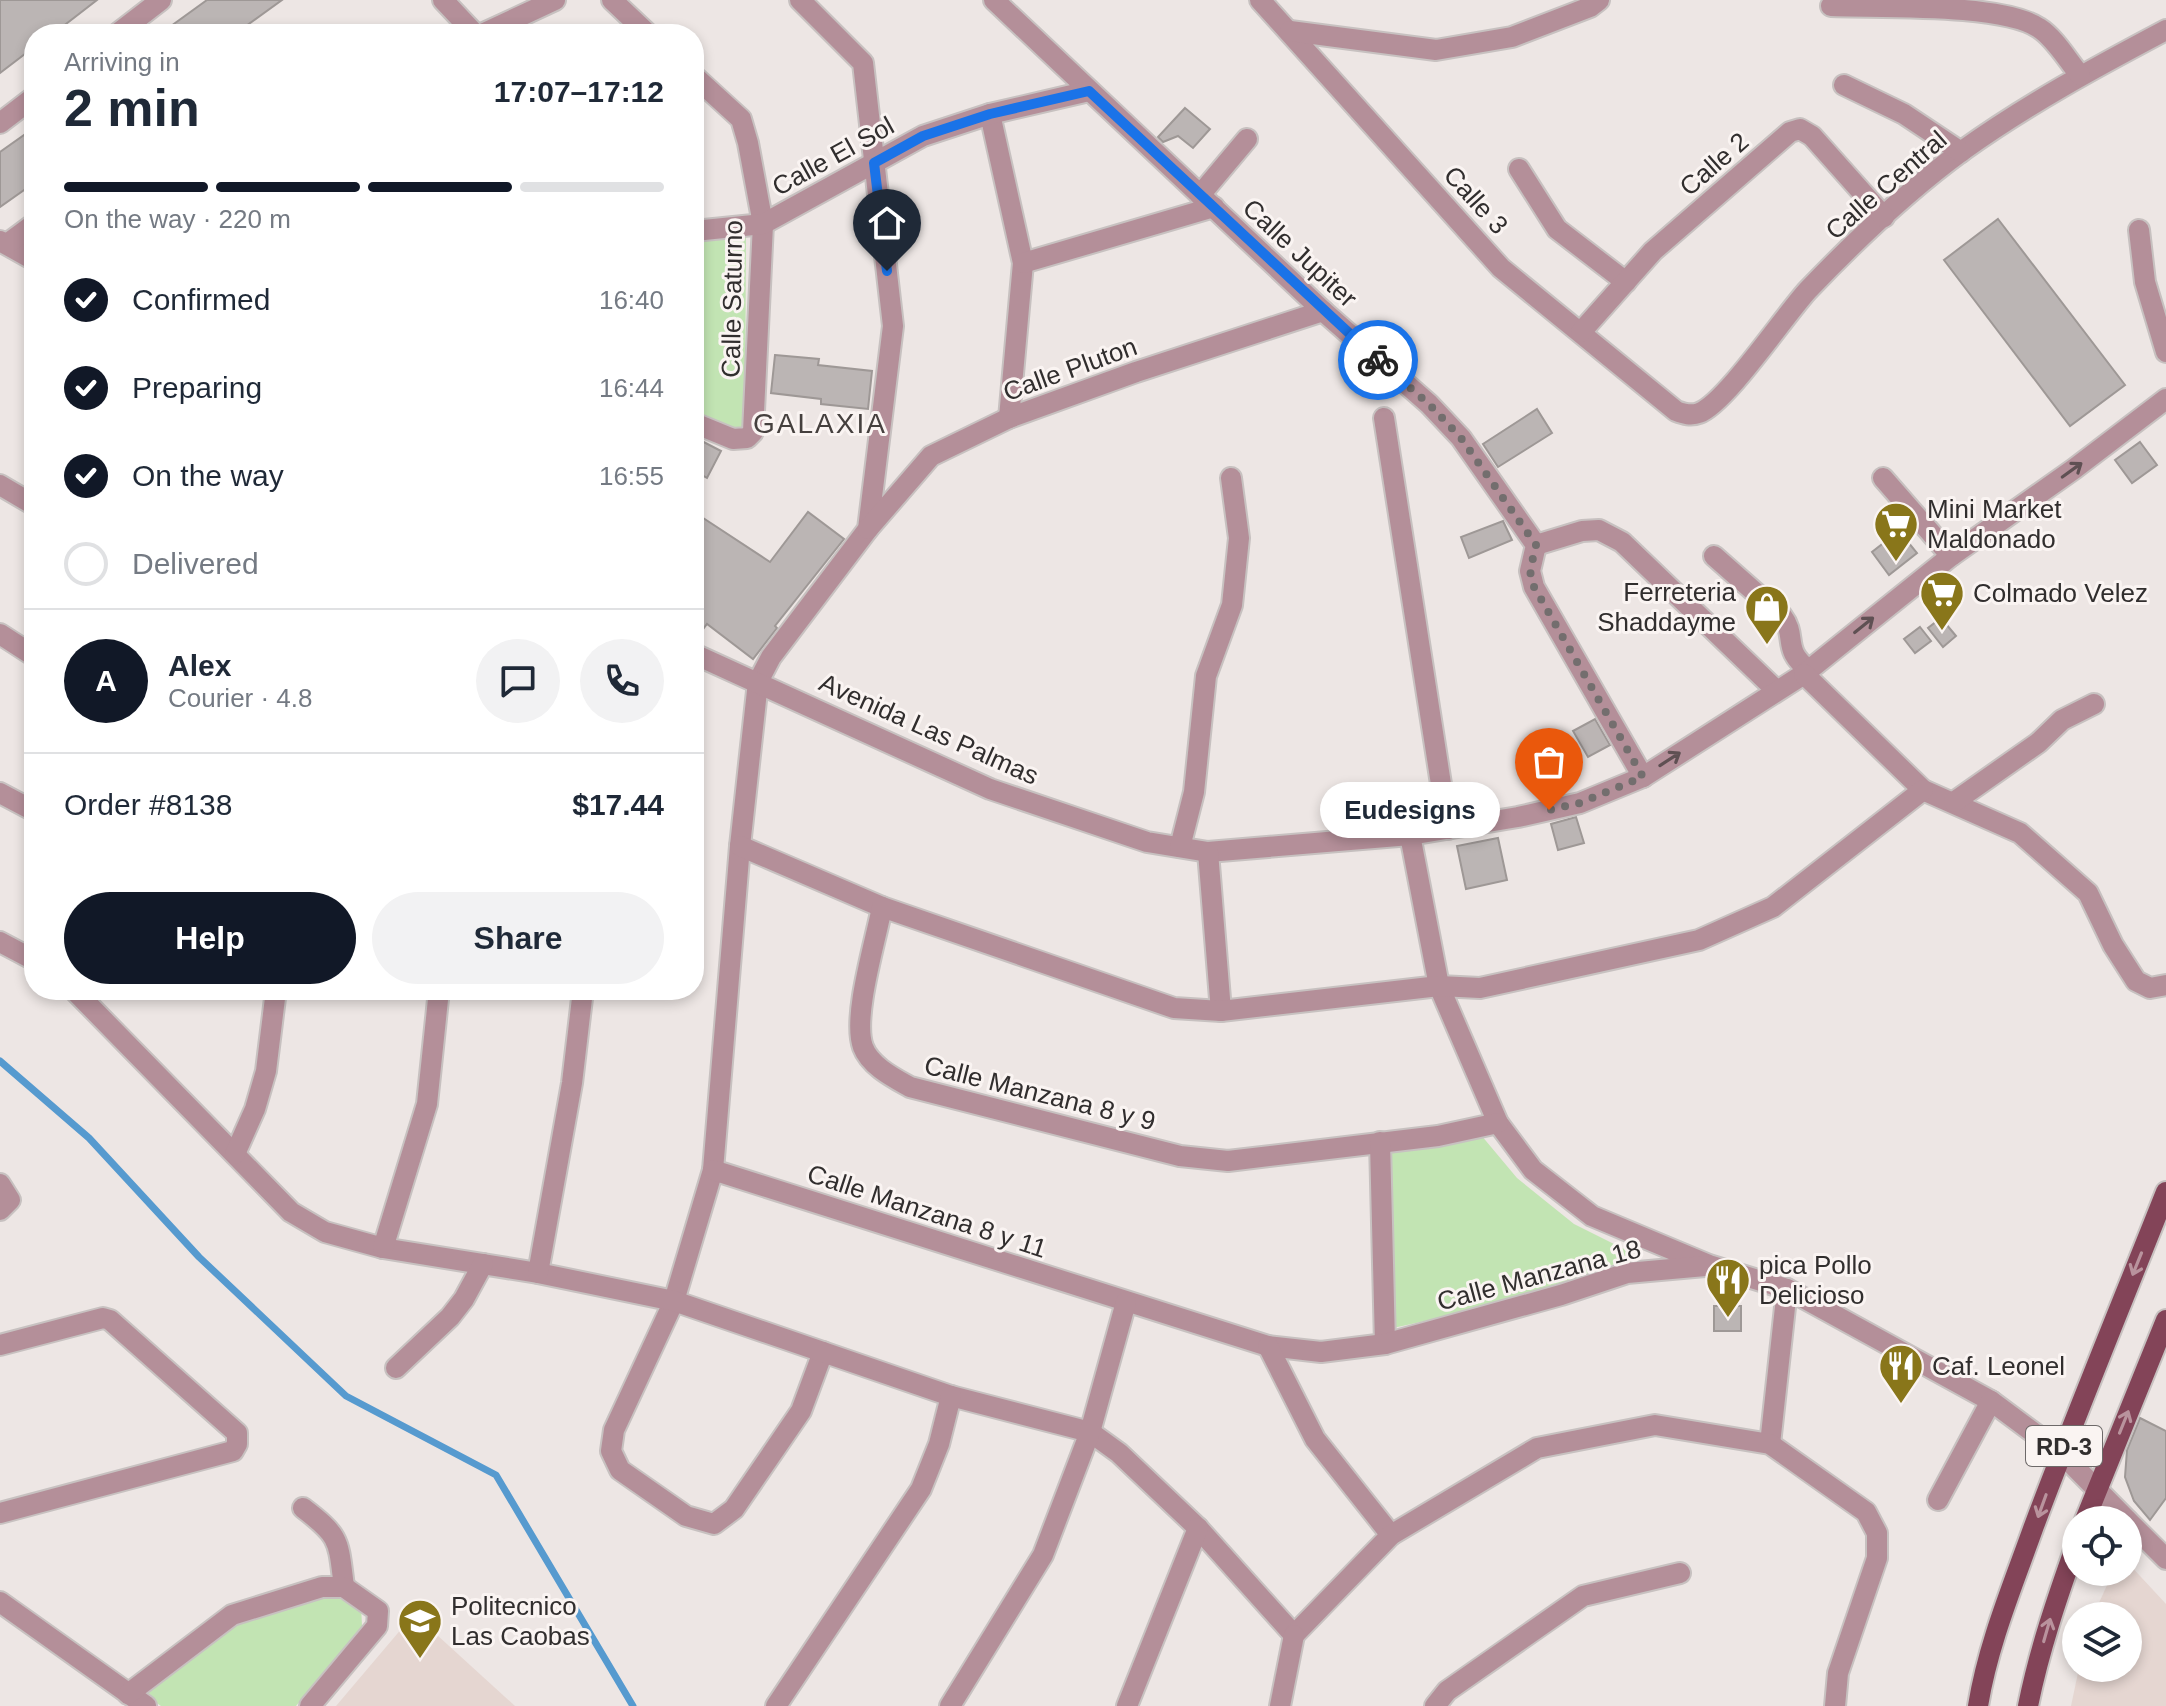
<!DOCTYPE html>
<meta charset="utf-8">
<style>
:root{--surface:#fff;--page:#f2f2f3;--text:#1f2937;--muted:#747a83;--line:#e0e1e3;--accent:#111827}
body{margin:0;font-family:Helvetica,sans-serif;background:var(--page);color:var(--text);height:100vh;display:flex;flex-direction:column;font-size:30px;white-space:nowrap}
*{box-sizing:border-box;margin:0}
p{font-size:26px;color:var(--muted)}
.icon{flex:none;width:44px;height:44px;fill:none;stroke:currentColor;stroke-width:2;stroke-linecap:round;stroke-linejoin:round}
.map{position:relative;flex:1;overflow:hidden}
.details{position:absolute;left:24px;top:24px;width:680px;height:976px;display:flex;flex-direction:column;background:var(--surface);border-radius:32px;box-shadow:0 4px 12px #0003}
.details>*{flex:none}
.buttons{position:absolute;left:2062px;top:1506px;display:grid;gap:16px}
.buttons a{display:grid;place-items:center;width:80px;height:80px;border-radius:50%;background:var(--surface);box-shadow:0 4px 12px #0003;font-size:40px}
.pin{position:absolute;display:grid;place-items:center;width:68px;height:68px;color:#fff;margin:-82px -34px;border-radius:50% 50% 50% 0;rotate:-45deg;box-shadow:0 0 8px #0007}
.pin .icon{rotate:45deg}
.courier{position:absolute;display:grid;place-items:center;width:80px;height:80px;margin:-40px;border:6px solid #1a73e8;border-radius:50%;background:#fff;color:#222;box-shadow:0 2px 10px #0007}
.bubble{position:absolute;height:56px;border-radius:28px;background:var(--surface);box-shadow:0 4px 12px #0003;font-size:26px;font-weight:700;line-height:56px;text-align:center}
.head em{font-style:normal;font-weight:700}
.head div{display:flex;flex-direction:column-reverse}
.head{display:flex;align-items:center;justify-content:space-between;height:136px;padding:0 40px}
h1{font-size:52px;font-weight:700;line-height:60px}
.bar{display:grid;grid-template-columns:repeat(4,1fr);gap:12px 8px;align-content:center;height:96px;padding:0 40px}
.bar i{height:10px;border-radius:6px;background:var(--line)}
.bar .active{background:var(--accent)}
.bar p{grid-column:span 4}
.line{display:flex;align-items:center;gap:20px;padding:0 40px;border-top:2px solid var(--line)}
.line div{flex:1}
.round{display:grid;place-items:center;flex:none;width:84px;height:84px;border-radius:42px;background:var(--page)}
ol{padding:0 40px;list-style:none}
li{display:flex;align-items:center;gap:24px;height:88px}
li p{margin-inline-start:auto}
li .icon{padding:8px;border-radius:50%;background:var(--accent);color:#fff;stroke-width:4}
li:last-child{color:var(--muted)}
li i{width:44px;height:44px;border:4px solid var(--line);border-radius:50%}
.action{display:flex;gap:16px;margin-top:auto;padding:16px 40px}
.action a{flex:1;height:92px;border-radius:48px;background:var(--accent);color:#fff;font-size:32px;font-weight:700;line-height:92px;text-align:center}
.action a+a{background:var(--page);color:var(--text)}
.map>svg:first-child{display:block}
</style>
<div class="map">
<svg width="2166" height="1706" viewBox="0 0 2166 1706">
<rect width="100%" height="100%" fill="#ede6e4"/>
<!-- built -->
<g fill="#e5d6d1">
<polygon points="2128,1563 2166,1604 2166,1706 2071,1706 2079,1668 2128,1668 2128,1616 2093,1616 2113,1572 2128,1572"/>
<polygon points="414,1614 515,1706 336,1706"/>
</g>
<!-- green -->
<g fill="#c2e4b3">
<polygon points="746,231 745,435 694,411 694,237"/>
<polygon points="1481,1135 1517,1178 1574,1224 1638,1256 1494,1306 1393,1328 1388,1145"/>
<polygon points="323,1594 361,1605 362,1626 296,1706 161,1706 145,1695 232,1620"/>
</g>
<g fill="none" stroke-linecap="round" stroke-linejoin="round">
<!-- stream -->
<polyline stroke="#569acf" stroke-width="7" points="0,1061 89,1138 199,1257 346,1396 496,1475 633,1706"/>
</g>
<!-- building -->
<g fill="#bbb5b4" stroke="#9e9896" stroke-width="2">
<polygon points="0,0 97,0 53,34 34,34 34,47 0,73"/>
<polygon points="207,0 282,0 235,34 160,34"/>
<polygon points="1185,108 1210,129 1193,148 1178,136 1163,142 1158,137"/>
<polygon points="34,128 34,183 0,207 0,152"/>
<polygon points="1998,219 2125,385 2070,426 1944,260"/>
<polygon points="775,355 819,359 818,365 872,371 868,409 821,404 821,399 771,393"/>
<polygon points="1537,409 1552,433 1498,467 1483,444"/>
<polygon points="694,437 721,451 707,478 694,471"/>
<polygon points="2140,442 2157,465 2132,483 2115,460"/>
<polygon points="694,512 770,562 808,512 844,539 775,626 777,628 753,659 707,624 694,641"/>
<polygon points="1503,521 1512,540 1469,558 1461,537"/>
<polygon points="1899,531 1917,553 1889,575 1872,552"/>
<polygon points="1941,618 1956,636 1943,647 1928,628"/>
<polygon points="1920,627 1931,641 1915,653 1904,639"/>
<polygon points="1595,719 1610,745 1588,757 1573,731"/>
<polygon points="1576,817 1584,843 1558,850 1551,824"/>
<polygon points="1498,838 1507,880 1466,889 1457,846"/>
<rect x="1714" y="1306" width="27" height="25"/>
<polygon points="2140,1418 2166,1431 2166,1498 2150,1520 2134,1501 2125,1477 2127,1450"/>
</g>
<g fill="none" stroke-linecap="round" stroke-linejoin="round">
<!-- minor casing -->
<g stroke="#c7c1c0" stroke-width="24">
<g id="minor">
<polyline points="443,0 475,34"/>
<polyline points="612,0 648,34"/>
<polyline points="800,0 863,63 893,326 868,529 771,657 758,682 740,846 713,1170 674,1301 614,1430 611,1451 620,1470 686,1516 714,1524 734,1509 801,1411 823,1352"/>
<polyline points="994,0 1323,311 1429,404 1461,438 1536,545 1530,571 1534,587 1643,777"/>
<path d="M1260,0L1501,268L1676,411C1684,414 1691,416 1699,413C1726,403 1784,316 1808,290C1852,244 1910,189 1962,151C2026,105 2096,67 2166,30"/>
<path d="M1831,6C1879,8 2002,3 2039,28C2055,38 2068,61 2080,75"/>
<polyline points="1290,31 1436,50 1512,37 1590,7 1599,0"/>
<polyline points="117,34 161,0"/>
<polyline points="482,34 555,0"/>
<polyline points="694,76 741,119 748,143 763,224 753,432 747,438 733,439 694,423"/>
<polyline points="1844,85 1904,114 1961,152"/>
<polyline points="990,114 1023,263 1009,418"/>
<polyline points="0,123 34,97"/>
<polyline points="1519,169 1557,229 1626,282"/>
<polyline points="1200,195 1247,139"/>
<polyline points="2139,230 2145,282 2166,352"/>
<polyline points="694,231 763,224 923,136 990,114 1089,91"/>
<polyline points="0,241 34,260"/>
<polyline points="7,244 34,224"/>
<polyline points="1023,263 1214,207"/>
<polyline points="1581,332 1653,251 1790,132 1800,129 1812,136 1884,217"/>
<polyline points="1384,418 1448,829"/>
<polyline points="1883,478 1951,556"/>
<polyline points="0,485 34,505"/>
<polyline points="868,529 931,456 1009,418 1136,372 1323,311"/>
<polyline points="1536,545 1582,531 1599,530 1622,542 1776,690"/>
<path d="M1714,556L1782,616C1798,637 1781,649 1809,670"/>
<polyline points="0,634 34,656"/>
<polyline points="694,654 990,789 1147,842 1208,852 1410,835 1518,817 1580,803 1643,777 1804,674 1951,556 2074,469 2166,399"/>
<polyline points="1804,674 1923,790 2020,833 2088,893 2113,945 2136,981 2150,988 2166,985"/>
<polyline points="0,793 34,811"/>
<polyline points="1954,802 2038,743 2062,720 2094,704"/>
<polyline points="1410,835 1439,986 1498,1123 1533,1170 1592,1216 1709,1265 1787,1289 1991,1401 2061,1453 2127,1520"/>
<polyline points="740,846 882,907"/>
<polyline points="1180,847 1194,792 1206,676 1232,605 1239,538 1231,478"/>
<polyline points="1208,852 1221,1011"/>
<polyline points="0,942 34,960"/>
<polyline points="74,990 291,1212 325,1232 383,1248 538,1273 674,1301 951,1396 1090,1432 1119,1453 1198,1528 1294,1635"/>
<path d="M1498,1123L1438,1136L1228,1161L1180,1156L910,1087C894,1078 870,1066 863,1047C852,1017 876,940 882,907L1174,1008L1221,1011L1439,986L1480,988L1699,940L1773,907L1923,790"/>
<polyline points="1380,1142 1385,1344"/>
<polyline points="235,1154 255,1109 266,1071 276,990"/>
<polyline points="713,1170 1268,1346 1321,1352 1385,1344 1561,1295 1627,1273 1705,1266"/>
<polyline points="0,1184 10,1200 0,1210"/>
<polyline points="383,1248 427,1104 439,990"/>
<polyline points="538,1273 572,1083 583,990"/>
<polyline points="0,1345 103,1318 110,1320 237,1433 237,1444 233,1451 0,1513"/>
<polyline points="1268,1346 1315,1439 1391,1535"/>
<polyline points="396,1368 450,1317 464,1299 483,1264"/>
<polyline points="1770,1444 1787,1289"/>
<polyline points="1938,1500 1991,1401"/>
<path d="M303,1508C341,1537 338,1540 344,1587"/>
<polyline points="2128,1521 2166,1559"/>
<polyline points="0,1602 146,1706"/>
<polyline points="1294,1635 1391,1535 1537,1448 1655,1425 1770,1444 1866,1512 1877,1533 1877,1558 1838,1673 1835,1706"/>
<polyline points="128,1694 232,1615 322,1587 344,1587 378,1611 377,1626 310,1706"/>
<polyline points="776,1706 921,1489 939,1444 951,1396"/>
<polyline points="950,1706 1043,1555 1090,1432 1126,1302"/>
<polyline points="1127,1706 1198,1528"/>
<polyline points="1280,1706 1294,1635"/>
<polyline points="1435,1706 1447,1691 1583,1596 1680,1573"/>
</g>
</g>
<!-- major casing -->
<g stroke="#c7c1c0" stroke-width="24">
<g id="major">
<polyline points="2085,1520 2166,1320"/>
<path d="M1978,1706C1988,1644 2013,1585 2034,1526C2076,1414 2122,1303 2166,1192"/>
<path d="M2028,1706C2039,1651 2057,1598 2076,1545"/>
</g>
</g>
<!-- minor -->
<use href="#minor" stroke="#b48f99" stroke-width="20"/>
<!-- major -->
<use href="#major" stroke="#834458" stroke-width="20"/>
</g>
<!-- one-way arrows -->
<defs><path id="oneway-shaft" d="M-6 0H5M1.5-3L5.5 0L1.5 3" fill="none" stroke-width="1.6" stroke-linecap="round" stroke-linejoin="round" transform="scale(2)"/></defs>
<g stroke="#5f5053">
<use href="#oneway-shaft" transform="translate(2072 470) rotate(-36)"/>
<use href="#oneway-shaft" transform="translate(1864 625) rotate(-39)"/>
<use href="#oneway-shaft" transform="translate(1670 759) rotate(-33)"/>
</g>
<g stroke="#b9939d">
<use href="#oneway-shaft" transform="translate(2137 1264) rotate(112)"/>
<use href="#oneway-shaft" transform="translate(2124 1422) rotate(-68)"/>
<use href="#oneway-shaft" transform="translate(2042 1506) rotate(110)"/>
<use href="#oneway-shaft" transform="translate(2047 1630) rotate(-74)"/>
</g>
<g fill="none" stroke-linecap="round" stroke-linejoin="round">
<!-- done -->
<polyline stroke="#736e6e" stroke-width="8" stroke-dasharray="0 14.4" points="1378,360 1429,404 1461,438 1536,545 1530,571 1534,587 1643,777 1580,803 1549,810"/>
<!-- route -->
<polyline stroke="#1a73e8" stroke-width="10" points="887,271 874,163 923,136 990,114 1089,91 1378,360"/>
</g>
<!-- icons -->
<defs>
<g id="supermarket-pin" transform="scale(2.3)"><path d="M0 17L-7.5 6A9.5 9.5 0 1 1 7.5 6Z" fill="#89761a" stroke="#faf4f2"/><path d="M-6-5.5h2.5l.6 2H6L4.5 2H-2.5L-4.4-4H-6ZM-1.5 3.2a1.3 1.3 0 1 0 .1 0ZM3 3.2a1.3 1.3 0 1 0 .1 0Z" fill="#fff"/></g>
<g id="shop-pin" transform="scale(2.3)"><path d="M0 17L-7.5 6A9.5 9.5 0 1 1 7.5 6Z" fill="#89761a" stroke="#faf4f2"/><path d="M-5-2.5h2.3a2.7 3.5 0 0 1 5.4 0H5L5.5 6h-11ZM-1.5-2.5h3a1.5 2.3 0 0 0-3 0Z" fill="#fff"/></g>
<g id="restaurant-pin" transform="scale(2.3)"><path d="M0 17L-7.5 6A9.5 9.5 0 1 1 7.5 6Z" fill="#89761a" stroke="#faf4f2"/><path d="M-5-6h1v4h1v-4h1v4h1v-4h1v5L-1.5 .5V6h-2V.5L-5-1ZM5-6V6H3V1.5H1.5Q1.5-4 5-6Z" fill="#fff"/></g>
<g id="university-pin" transform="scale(2.3)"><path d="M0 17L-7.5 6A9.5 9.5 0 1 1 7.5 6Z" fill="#89761a" stroke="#faf4f2"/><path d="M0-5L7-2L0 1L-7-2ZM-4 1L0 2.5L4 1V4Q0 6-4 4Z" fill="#fff"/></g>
</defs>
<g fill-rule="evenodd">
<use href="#supermarket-pin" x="1896" y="524"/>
<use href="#supermarket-pin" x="1942" y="593"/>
<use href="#shop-pin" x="1767" y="607"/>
<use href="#restaurant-pin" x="1728" y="1280"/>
<use href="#restaurant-pin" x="1901" y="1366"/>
<use href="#university-pin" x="420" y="1621"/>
</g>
<g text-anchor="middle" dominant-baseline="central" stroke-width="6" stroke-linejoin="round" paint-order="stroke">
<!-- shield labels -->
<rect fill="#faf4f2" stroke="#6d6969" stroke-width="2" x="2026" y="1426" width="76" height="40" rx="6"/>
<g font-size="24" font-weight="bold" fill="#312e2e">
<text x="2064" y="1446">RD-3</text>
</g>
<!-- street labels -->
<g font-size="26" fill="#312e2e" stroke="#faf4f2">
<text transform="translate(833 156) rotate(-29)">Calle El Sol</text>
<text transform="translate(1714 164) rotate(-41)">Calle 2</text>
<text transform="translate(1886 185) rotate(-41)">Calle Central</text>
<text transform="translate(1476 200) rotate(48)">Calle 3</text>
<text transform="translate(1300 253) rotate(43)">Calle Jupiter</text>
<text transform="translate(732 299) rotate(-89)">Calle Saturno</text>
<text transform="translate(1070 369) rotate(-20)">Calle Pluton</text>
<text transform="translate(929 729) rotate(24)">Avenida Las Palmas</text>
<text transform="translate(1040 1093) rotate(14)">Calle Manzana 8 y 9</text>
<text transform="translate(927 1211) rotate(18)">Calle Manzana 8 y 11</text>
<text transform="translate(1539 1275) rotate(-15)">Calle Manzana 18</text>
</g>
<!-- poi labels -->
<g font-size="26" fill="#312e2e" stroke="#faf4f2" text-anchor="start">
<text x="1927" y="509">Mini Market<tspan x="1927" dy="30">Maldonado</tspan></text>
<text x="1736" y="592" text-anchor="end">Ferreteria<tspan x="1736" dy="30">Shaddayme</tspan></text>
<text x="1973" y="593">Colmado Velez</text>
<text x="1759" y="1265">pica Pollo<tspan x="1759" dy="30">Delicioso</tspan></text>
<text x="1932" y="1366">Caf. Leonel</text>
<text x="451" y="1606">Politecnico<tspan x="451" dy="30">Las Caobas</tspan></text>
</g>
<!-- neighbourhood labels -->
<g font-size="28" letter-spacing="2" fill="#45403e" stroke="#faf4f2">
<text x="820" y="423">GALAXIA</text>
</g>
</g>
</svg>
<div class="buttons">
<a><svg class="icon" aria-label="locate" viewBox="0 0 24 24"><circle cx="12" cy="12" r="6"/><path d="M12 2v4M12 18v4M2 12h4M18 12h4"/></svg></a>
<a><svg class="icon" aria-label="layers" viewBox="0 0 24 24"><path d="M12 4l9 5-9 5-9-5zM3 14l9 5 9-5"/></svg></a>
</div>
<div class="pin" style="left:1549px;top:810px;background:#ea580c"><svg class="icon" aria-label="bag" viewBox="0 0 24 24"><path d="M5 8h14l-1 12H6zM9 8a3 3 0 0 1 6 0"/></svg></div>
<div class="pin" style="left:887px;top:271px;background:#1f2937"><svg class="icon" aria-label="home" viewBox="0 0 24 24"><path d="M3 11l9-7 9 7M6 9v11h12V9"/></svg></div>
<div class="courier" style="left:1378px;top:360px"><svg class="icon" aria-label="bike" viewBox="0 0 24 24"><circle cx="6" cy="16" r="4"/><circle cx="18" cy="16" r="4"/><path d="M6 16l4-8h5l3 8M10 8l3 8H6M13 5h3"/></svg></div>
<div class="bubble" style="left:1320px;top:782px;width:180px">Eudesigns</div>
<section class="details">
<div class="head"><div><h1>2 min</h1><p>Arriving in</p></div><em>17:07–17:12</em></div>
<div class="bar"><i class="active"></i><i class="active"></i><i class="active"></i><i></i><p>On the way · 220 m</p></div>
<ol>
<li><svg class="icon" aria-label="check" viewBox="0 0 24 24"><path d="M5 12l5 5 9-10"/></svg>Confirmed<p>16:40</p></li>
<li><svg class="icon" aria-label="check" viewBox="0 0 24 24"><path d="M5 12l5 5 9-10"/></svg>Preparing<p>16:44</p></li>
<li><svg class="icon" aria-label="check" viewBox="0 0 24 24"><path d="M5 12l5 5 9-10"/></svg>On the way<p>16:55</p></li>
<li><i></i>Delivered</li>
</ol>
<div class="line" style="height:144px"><b class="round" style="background:var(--accent);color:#fff">A</b><div><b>Alex</b><p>Courier · 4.8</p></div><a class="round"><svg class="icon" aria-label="chat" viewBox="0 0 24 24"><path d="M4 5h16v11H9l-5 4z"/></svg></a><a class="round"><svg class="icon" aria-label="phone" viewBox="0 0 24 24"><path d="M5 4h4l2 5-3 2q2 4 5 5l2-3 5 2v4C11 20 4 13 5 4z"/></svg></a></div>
<div class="line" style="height:104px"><div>Order #8138</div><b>$17.44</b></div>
<div class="action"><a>Help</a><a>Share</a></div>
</section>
</div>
